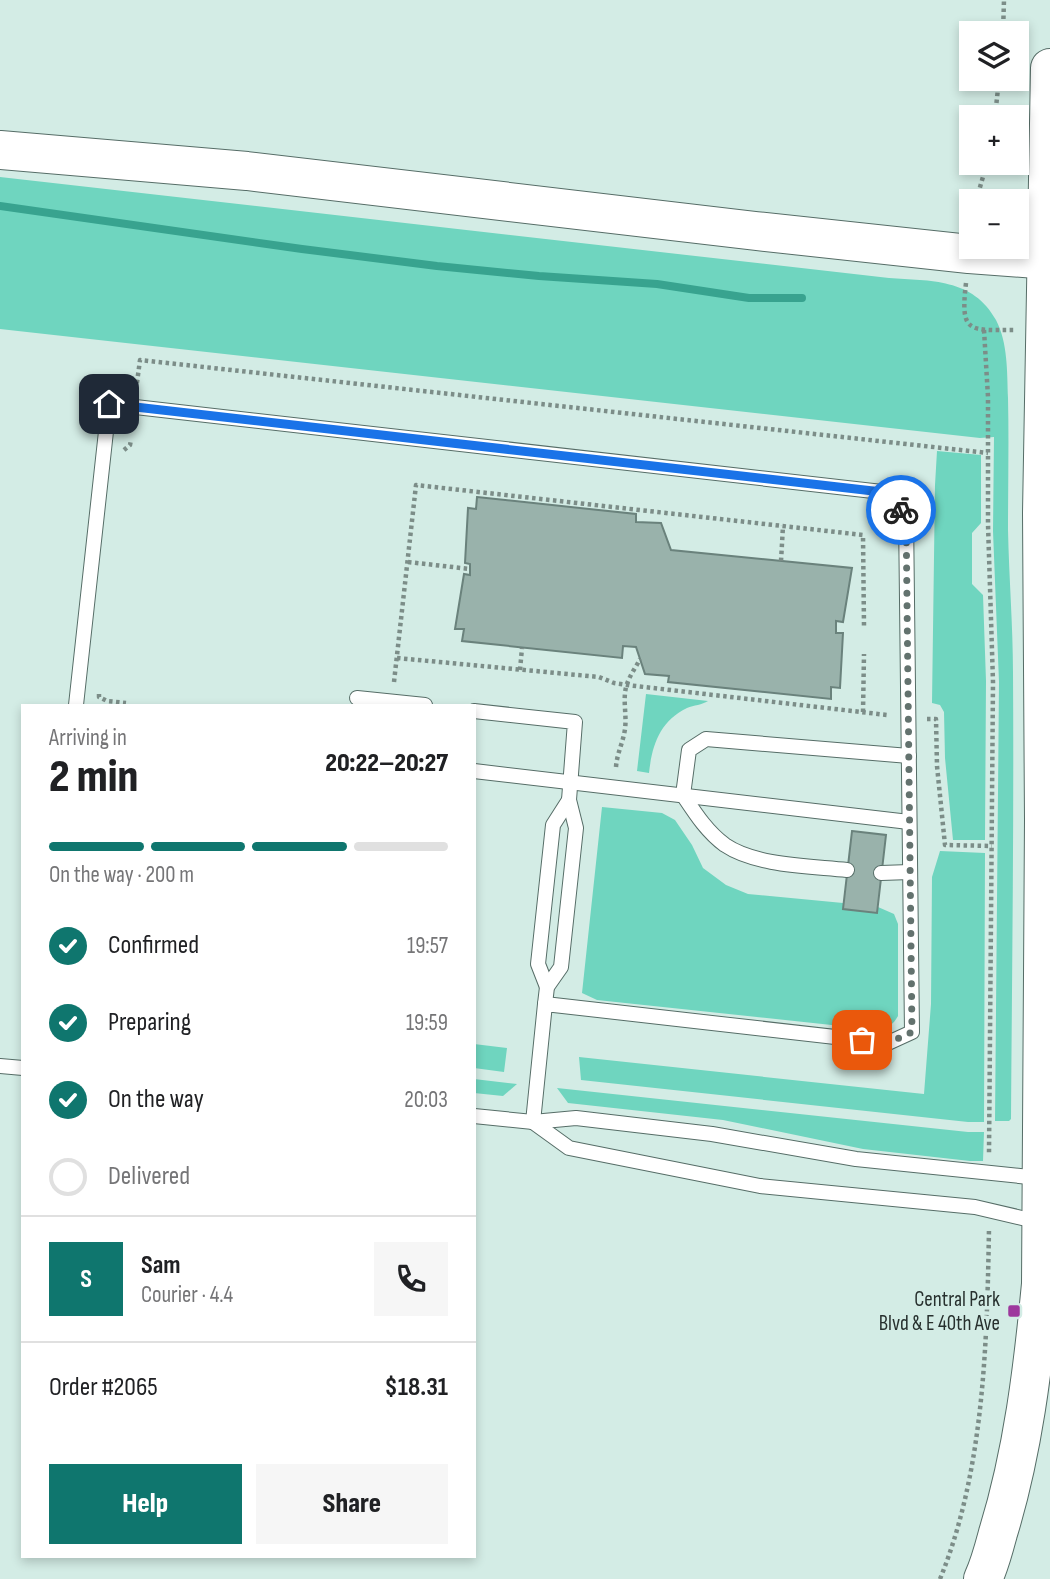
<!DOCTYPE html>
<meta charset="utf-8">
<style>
:root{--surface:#fff;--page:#f6f6f6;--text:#202124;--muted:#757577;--line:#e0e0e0;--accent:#0f766e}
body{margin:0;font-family:"Sofia Sans Condensed",sans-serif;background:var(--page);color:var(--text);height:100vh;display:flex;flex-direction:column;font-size:26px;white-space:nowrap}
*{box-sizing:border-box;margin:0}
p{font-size:23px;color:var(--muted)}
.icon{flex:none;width:38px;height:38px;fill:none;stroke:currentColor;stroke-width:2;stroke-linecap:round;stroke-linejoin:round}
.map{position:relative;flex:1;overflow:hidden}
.drawer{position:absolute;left:21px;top:704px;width:455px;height:854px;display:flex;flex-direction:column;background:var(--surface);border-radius:0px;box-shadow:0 4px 10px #0003}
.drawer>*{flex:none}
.tools{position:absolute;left:959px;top:21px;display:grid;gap:14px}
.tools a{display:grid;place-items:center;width:70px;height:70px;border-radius:0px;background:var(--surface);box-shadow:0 4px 10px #0003;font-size:35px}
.pin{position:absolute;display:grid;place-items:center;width:60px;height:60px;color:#fff;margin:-30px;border-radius:14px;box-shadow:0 4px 10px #0006}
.courier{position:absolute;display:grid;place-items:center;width:70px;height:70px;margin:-35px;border:5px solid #1a73e8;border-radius:50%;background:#fff;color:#222;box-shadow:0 2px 9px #0007}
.headline em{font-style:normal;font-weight:800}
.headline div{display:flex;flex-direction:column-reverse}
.headline{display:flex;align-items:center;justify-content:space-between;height:119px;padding:0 28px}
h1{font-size:46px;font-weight:800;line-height:52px}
.bar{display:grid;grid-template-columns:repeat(4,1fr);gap:10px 7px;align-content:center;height:84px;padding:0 28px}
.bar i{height:9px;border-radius:5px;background:var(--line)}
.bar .on{background:var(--accent)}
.bar p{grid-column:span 4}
.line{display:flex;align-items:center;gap:18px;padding:0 28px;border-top:2px solid var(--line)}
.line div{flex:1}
.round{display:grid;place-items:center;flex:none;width:74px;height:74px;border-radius:0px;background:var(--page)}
ol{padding:0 28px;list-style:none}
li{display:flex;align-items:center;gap:21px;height:77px}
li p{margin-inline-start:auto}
li .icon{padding:7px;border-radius:50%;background:var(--accent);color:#fff;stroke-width:4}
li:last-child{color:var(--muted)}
li i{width:38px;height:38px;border:4px solid var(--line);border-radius:50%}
.cta{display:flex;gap:14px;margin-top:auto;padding:14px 28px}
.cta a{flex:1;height:80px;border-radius:0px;background:var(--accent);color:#fff;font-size:28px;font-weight:800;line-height:80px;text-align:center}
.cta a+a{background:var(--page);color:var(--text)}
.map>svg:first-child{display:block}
</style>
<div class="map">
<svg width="1050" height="1579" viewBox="0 0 1050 1579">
<rect width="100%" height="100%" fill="#d3ece5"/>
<!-- green -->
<g fill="#6fd5bf">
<path d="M0,177L889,278C930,281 973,278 996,320C1008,343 1007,372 1008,398C1009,442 1008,486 1008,530C1009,578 1013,626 1013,673C1014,822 1012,970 1011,1119L1009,1121H995L999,682L993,531L994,437L980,438L0,329Z"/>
<polygon points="937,451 981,455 981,523 972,533 972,584 983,595 986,681 985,840 953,840 945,758 944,712 940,705 932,703 935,485"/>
<path d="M646,694L708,701C702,705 694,705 687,708C660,721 652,745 649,773L637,771Z"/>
<path d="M602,807L662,813L675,820L692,845L703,868L726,885L748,894L843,903V909L876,913L878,907L894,914L898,924V1016C893,1025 888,1028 878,1030L597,1000L582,993Z"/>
<polygon points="940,851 985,853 984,1122 968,1122 581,1080 579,1057 924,1094 931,1004 932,877"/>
<polygon points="474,1044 507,1048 504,1072 474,1068"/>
<polygon points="474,1079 517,1084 503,1096 474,1093"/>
<polygon points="557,1088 968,1132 984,1132 983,1161 970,1161 863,1149 723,1120 568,1103"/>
</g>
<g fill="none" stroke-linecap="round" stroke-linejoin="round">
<!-- stream -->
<polyline stroke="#38a38f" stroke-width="8" points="0,206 302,249 437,266 539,276 657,284 749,298 802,298"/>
</g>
<!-- building -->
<g fill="#99b2ab" stroke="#6a827c" stroke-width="2">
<polygon points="477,497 636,514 636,522 661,523 671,550 852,568 843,622 836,621 836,633 843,633 840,688 831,687 831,699 668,682 669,676 645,674 636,647 623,646 622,658 462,641 464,629 455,629 464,574 470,575 470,564 465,563 468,508 476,509"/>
<polygon points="852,831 886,835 877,913 843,909"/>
</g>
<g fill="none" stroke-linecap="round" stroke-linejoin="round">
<!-- lane casing -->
<g stroke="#566d67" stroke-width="16">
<g id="lane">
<polyline points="357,698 425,705"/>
<polyline points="76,705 109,404 882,492 906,514 912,1032 888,1043 545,1004 533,1122"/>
<polyline points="474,711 575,722 569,800 576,828 561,967 547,987 545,1004"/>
<polyline points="474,771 909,822"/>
<path d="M847,870C810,866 756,866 725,845C707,832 695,813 683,795L689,750L706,739L909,756"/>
<polyline points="881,873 910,872"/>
<polyline points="547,987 538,964 553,825 569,800"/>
<polyline points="0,1066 23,1068"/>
<polyline points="474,1116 533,1122 576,1118 712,1134 856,1159 1039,1178"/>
<polyline points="533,1122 569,1148 760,1186 975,1207 1039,1222"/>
</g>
</g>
<!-- secondary casing -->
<g stroke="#566d67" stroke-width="40">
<path id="secondary" d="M983,1579C990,1564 994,1548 998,1533C1023,1452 1033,1368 1041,1284L1044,820L1042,513L1050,68"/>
</g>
<!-- highway casing -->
<g stroke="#566d67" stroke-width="40">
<polyline id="highway" points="0,150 247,171 756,231 969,254 1050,260"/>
</g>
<!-- path -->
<g stroke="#7c8d88" stroke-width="4.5" stroke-dasharray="3.5 3.5" stroke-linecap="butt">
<polyline points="1003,33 1004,0"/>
<polyline points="995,117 999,79"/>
<polyline points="976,201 987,163"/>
<path d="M966,283C960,334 969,330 1014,330"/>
<polyline points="984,330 988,397 988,524 993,682 989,1153"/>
<polyline points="136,390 140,360 988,453"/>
<polyline points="124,450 130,445 131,440"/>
<polyline points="781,561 783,526"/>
<polyline points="408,562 470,569"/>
<polyline points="397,658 599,677 614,683 627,685 887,715"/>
<polyline points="520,670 522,648"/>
<polyline points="394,682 416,485 863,535 864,626"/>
<polyline points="99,694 99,697 107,701 126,703"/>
<polyline points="863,712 864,654"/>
<polyline points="927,719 936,719 937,766 945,845 992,846"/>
<path d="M616,767C617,753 623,743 625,729C627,714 622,698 627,684C630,675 636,667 640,659"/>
<path d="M940,1579C984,1471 987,1344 989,1228"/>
</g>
<!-- lane -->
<use href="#lane" stroke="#fff" stroke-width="14"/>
<!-- secondary -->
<use href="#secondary" stroke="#fff" stroke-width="38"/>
<!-- highway -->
<use href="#highway" stroke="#fff" stroke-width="38"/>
</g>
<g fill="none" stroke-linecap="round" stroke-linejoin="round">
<!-- done -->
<polyline stroke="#63726e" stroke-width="7" stroke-dasharray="0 12.6" points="862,1040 888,1043 912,1032 906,514 901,510"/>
<!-- route -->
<polyline stroke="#1a73e8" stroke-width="9" points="109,404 882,492 901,510"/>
</g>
<!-- markers -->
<rect fill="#9d389d" stroke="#d3ece5" stroke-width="2.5" x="1007" y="1304" width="14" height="14" rx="3.5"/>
<g text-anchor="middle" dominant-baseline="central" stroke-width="7" stroke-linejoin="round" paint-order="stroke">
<!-- poi labels -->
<g font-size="21" fill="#27302e" stroke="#d3ece5" text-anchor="end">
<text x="1000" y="1299">Central Park<tspan x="1000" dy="24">Blvd &amp; E 40th Ave</tspan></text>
</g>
</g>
</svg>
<div class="tools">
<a><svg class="icon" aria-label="layers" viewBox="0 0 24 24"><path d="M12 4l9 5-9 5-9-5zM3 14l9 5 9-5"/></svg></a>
<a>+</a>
<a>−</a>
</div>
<div class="pin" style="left:862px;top:1040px;background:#ea580c"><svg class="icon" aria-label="bag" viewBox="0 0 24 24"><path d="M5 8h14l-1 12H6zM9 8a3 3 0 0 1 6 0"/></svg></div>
<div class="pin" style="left:109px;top:404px;background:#1f2937"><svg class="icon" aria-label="home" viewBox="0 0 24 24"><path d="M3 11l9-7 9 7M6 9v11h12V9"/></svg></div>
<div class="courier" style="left:901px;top:510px"><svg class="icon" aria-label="bike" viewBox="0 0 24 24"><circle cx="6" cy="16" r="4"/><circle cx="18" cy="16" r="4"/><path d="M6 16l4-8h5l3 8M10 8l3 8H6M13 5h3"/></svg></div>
<section class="drawer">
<div class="headline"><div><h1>2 min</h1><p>Arriving in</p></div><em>20:22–20:27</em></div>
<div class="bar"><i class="on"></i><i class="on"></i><i class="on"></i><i></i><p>On the way · 200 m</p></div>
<ol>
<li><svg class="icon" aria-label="check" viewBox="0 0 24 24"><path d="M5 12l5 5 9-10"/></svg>Confirmed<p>19:57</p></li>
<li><svg class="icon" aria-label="check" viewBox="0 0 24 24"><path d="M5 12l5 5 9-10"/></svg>Preparing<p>19:59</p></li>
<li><svg class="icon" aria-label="check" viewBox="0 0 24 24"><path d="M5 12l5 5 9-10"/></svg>On the way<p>20:03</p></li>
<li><i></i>Delivered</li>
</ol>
<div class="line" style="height:126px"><b class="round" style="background:var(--accent);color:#fff">S</b><div><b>Sam</b><p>Courier · 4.4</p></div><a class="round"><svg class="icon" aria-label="phone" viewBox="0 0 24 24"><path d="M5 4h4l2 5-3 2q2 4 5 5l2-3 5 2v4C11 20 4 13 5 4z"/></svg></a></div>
<div class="line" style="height:91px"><div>Order #2065</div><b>$18.31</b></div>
<div class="cta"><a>Help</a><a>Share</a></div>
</section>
</div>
